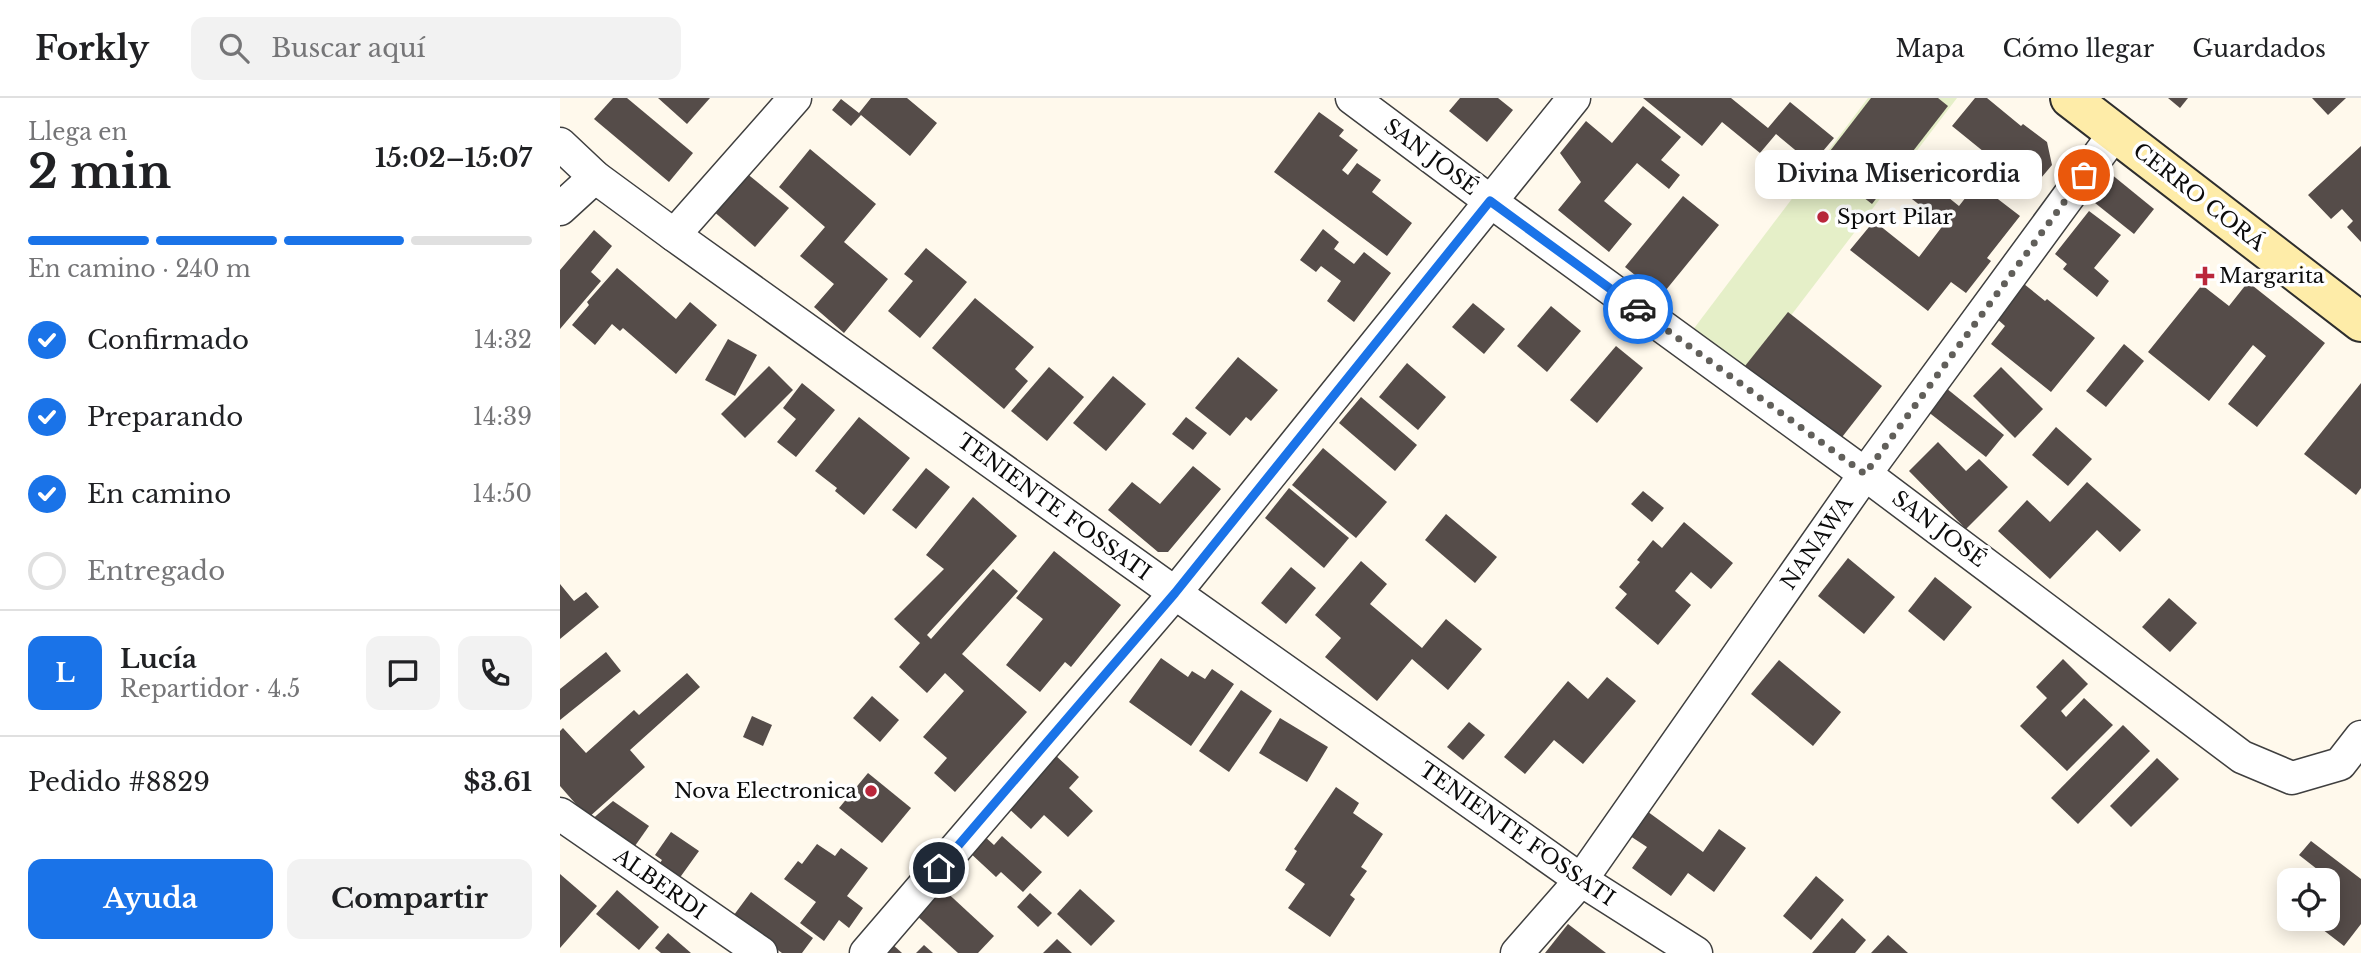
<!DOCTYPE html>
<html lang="es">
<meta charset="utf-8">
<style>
:root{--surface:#fff;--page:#f2f2f2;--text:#202124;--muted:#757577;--line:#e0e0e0;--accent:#1a73e8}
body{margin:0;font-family:"Libre Baskerville",serif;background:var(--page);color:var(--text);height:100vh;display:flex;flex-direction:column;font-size:26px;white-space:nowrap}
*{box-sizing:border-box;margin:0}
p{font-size:23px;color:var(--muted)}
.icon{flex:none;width:38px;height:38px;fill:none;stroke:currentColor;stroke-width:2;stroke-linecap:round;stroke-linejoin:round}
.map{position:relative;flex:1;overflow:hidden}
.side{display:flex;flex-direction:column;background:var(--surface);width:560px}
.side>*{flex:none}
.fabs{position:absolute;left:1717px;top:770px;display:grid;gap:14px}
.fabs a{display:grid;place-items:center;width:63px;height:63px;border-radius:14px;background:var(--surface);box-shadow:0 4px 18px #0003;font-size:35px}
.pin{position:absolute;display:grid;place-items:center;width:60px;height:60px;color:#fff;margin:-30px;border:4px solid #fff;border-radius:50%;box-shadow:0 2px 7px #0007}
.courier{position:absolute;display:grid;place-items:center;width:70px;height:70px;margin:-35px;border:5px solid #1a73e8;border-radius:50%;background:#fff;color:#222;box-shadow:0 2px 9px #0007}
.bubble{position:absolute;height:49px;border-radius:14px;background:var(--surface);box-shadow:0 4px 18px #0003;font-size:23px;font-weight:700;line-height:49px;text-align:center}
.summary em{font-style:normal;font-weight:700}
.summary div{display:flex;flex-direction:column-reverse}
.summary{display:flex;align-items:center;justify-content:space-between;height:119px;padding:0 28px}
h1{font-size:46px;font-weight:700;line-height:52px}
.bar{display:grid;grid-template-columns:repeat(4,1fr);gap:10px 7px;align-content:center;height:84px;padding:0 28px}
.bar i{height:9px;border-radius:5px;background:var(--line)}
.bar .active{background:var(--accent)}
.bar p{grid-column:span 4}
.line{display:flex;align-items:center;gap:18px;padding:0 28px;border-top:2px solid var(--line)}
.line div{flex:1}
.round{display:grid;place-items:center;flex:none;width:74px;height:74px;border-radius:14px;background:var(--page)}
ol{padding:0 28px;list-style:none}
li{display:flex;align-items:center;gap:21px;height:77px}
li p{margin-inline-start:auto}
li .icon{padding:7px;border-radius:50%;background:var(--accent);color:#fff;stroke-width:4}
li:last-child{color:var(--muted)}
li i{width:38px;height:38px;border:4px solid var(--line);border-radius:50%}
.action{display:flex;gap:14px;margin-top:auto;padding:14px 28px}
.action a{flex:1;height:80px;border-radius:14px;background:var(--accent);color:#fff;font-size:28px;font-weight:700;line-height:80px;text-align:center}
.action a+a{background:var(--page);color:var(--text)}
header{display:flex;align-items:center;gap:42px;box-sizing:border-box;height:98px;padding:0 35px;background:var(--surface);border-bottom:2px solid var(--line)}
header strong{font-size:33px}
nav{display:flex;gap:38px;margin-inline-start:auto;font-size:24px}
.search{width:490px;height:63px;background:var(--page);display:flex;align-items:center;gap:18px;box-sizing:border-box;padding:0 24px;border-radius:14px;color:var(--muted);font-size:26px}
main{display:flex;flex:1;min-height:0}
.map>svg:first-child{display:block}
</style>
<header>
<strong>Forkly</strong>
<div class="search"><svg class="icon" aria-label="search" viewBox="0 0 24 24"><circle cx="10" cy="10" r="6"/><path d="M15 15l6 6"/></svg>Buscar aquí</div>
<nav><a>Mapa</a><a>Cómo llegar</a><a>Guardados</a></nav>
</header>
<main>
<section class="side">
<div class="summary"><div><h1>2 min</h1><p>Llega en</p></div><em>15:02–15:07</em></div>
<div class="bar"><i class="active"></i><i class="active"></i><i class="active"></i><i></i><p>En camino · 240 m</p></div>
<ol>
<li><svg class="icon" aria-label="check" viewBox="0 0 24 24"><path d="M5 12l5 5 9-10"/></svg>Confirmado<p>14:32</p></li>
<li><svg class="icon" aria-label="check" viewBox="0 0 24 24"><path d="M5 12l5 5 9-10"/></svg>Preparando<p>14:39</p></li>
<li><svg class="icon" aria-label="check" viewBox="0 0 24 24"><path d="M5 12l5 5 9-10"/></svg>En camino<p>14:50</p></li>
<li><i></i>Entregado</li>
</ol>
<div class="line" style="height:126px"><b class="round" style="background:var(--accent);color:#fff">L</b><div><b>Lucía</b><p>Repartidor · 4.5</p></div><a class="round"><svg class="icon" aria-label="chat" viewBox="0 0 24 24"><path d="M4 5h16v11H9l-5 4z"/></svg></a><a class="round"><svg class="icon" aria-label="phone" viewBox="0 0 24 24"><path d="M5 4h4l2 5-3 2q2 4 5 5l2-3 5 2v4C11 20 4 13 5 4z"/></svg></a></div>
<div class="line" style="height:91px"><div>Pedido #8829</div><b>$3.61</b></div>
<div class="action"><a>Ayuda</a><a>Compartir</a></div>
</section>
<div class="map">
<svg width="1801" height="855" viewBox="0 0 1801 855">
<rect width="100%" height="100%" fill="#fff9ec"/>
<!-- pitch -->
<polygon fill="#e5efc8" points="1308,0 1397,0 1184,279 1129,237"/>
<!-- building -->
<g fill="#554c49">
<polygon points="53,0 67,0 133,55 109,84 34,21"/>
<polygon points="98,0 150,0 127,26"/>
<polygon points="311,0 347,0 377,25 350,58 301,17 291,28 272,12 281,1 299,15"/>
<polygon points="900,0 938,0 953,12 927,44 889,13"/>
<polygon points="1083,0 1171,0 1208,30 1230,4 1274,40 1252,66 1216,36 1200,55 1162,24 1142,48"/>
<polygon points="1311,0 1378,0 1388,8 1312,106 1260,66"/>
<polygon points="1415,0 1427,0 1461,28 1463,26 1487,44 1492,67 1471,92 1392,28"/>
<polygon points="1608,0 1628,0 1620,10"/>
<polygon points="1752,0 1786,0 1768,17"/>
<polygon points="1083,8 1121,39 1101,62 1120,77 1109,91 1077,65 1044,103 1072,126 1049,154 998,112 1021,84 1000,55 1026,23 1052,45"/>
<polygon points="759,14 784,32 779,38 798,52 782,72 788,77 797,65 821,82 812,94 852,125 827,158 714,74"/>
<polygon points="1801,48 1801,144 1787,129 1793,123 1782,111 1771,121 1748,97"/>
<polygon points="250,51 316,106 284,144 328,181 284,235 254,209 274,186 240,158 265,129 219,89"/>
<polygon points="185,74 229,110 195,149 152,112"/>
<polygon points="1358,75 1399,108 1417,85 1460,118 1427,160 1431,163 1406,195 1391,184 1368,213 1290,152 1314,123 1359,159 1384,126 1343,94"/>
<polygon points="1551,76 1594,111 1574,136 1530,101"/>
<polygon points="1123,98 1159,127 1101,198 1065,169"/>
<polygon points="1529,113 1561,137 1534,170 1549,183 1537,199 1503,171 1507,166 1495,156"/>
<polygon points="763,131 779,144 774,151 794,166 804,154 831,175 794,224 767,203 781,183 761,168 756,174 740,162"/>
<polygon points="34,132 52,148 31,174 41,183 0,231 0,172"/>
<polygon points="366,150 407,184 360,240 328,213 353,183 344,176"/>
<polygon points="57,170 116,221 130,204 157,227 116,276 63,230 60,233 52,226 35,247 12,227 29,207 27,204"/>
<polygon points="1688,184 1765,245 1697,329 1668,306 1706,258 1693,247 1649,303 1588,254 1642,187 1669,208"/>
<polygon points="1464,186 1485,203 1487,201 1535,240 1491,294 1431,246 1445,228 1436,220"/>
<polygon points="415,200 474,249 455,271 468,283 444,311 372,250"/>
<polygon points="913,205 945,231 924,256 892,229"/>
<polygon points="991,208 1021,233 987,274 957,248"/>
<polygon points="1228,214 1322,288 1279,343 1185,268"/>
<polygon points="168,241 197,257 175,298 145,282"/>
<polygon points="1564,246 1584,263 1546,309 1526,293"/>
<polygon points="1056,248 1083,270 1037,325 1010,302"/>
<polygon points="678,259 718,292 691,323 686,319 670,338 635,310"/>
<polygon points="847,265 886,299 858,332 819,299"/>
<polygon points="209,268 233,292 185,340 161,316"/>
<polygon points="489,269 524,299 487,343 451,313"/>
<polygon points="1441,269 1483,311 1455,340 1413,298"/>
<polygon points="553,278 586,306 546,353 513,325"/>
<polygon points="242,285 275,312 236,359 217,344 236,321 223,310"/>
<polygon points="1801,285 1801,390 1796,397 1744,356"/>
<polygon points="1386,290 1444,337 1426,359 1367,313"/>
<polygon points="801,299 857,347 835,373 779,325"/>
<polygon points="299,319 350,360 304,417 275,393 277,390 255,373"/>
<polygon points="626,319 647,335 633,352 612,336"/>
<polygon points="1496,329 1532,361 1508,388 1472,357"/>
<polygon points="1378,344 1406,373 1419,361 1448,389 1406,431 1349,373"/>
<polygon points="763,350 827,404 796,440 732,387"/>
<polygon points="633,368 661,391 608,454 598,454 548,412 572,384 600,406"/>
<polygon points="366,370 390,389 356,431 332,412"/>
<polygon points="1527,384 1581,432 1560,454 1537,432 1490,481 1438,433 1467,402 1490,424"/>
<polygon points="729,390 789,440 764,470 705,420"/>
<polygon points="1083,393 1104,410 1092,424 1071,406"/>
<polygon points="413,399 457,438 367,537 371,541 433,471 458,493 402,556 467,614 395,694 374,675 387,660 363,639 404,593 385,575 367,595 339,569 360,545 334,521 384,471 366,457"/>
<polygon points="886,416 937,459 915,485 865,442"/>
<polygon points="1124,424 1173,465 1151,491 1131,474 1115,493 1131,507 1098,547 1055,510 1067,496 1059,489 1080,464 1077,462 1093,442 1102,450"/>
<polygon points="494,453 561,507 511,569 505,564 480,594 446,567 483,521 456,500"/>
<polygon points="1288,460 1335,499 1304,536 1258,498"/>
<polygon points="801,463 827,486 810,506 862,550 886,521 922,551 888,592 852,561 817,603 765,559 781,540 755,517"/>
<polygon points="731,469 756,490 726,526 701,505"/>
<polygon points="1375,479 1412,509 1384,543 1348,513"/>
<polygon points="0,486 14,503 26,494 39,509 0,541"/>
<polygon points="1609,500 1637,525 1610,554 1582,529"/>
<polygon points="46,554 61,573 0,622 0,591"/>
<polygon points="601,560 628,579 632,573 645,581 652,571 674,586 631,648 569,604"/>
<polygon points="1503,561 1528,586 1501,613 1506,619 1524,600 1553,627 1507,673 1460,628 1487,600 1476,589"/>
<polygon points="1219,562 1281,614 1253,648 1191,596"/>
<polygon points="127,575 140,589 70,652 85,669 28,720 0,688 0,633 3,630 26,655 74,612 79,617"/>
<polygon points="1047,579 1076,603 1023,666 994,642 965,676 944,659 1008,583 1028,601"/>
<polygon points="681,592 712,613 669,674 639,653"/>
<polygon points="312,598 339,622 320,644 293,620"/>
<polygon points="192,618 212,627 203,648 183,639"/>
<polygon points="720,620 768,649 747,684 699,655"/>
<polygon points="909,624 925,637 903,662 887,649"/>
<polygon points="1563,627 1590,653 1518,726 1491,700"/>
<polygon points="494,656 519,679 509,690 533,713 508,739 484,717 471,731 446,708"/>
<polygon points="1597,660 1619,681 1571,729 1550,708"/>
<polygon points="308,675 351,710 322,745 279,710"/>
<polygon points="776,689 799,705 793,715 823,736 801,769 807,773 790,797 795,801 770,839 728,810 745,786 725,772 737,753 734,751"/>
<polygon points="53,703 89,728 70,755 29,724"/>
<polygon points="1084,711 1143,754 1159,731 1186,750 1154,794 1128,775 1111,798 1072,770 1087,749 1067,736"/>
<polygon points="111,734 139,753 111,792 91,778 102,762 95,757"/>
<polygon points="423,737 434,747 442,738 482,774 463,794 441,774 436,779 408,753"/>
<polygon points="1751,743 1801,781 1801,826 1784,848 1749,821 1768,821 1768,782 1756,782 1762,775 1739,757"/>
<polygon points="257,746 275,758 281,750 308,770 287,798 303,810 289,830 279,822 264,843 240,825 256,804 224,781 238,763 242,766"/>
<polygon points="0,776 37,808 0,850"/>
<polygon points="1256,778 1284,802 1251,842 1223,818"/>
<polygon points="381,789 434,838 418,855 398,855 355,816"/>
<polygon points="520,791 555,823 531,848 497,816"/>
<polygon points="57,792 99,829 79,852 36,816"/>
<polygon points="191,794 253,840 242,855 222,855 194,835 168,825"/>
<polygon points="470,795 492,815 478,829 457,809"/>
<polygon points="1282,820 1306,842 1295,855 1252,855"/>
<polygon points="1008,826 1046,855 985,855"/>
<polygon points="108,835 131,855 101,855 95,850"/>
<polygon points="1328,837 1348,855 1311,855"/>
<polygon points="497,841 512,855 483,855"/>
<polygon points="331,845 342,855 322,855"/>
<polygon points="364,847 373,855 356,855"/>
</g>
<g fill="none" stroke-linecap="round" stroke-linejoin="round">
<!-- street casing -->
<g stroke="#3f3f3f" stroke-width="35">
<g id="street">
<polyline points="792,0 930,103 1305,376 1682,659 1732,680 1780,666 1801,639"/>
<polyline points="0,46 35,79 114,137 615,495 1021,782 1136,855"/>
<polyline points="0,111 35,79"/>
<polyline points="114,137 235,0"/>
<polyline points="0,716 201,855"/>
<polyline points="306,855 615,495 1014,0"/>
<polyline points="957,855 1021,782 1305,376 1555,35"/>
</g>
</g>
<!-- secondary casing -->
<g stroke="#2e2e2e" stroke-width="42">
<polyline id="secondary" points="1510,0 1801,224"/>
</g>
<!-- street -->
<use href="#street" stroke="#fff" stroke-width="32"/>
<!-- secondary -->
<use href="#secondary" stroke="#feeca8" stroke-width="38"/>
</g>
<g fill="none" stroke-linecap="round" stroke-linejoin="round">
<!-- done -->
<polyline stroke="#615f5a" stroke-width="7" stroke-dasharray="0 12.6" points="1078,211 1305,376 1524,77"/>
<!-- route -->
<polyline stroke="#1a73e8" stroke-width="9" points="379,770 615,495 930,103 1078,211"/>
</g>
<!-- markers -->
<g fill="#ba273b" stroke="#fff" stroke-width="2.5">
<circle cx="1263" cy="119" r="7"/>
<path d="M1641.5 167.5h7v7h7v7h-7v7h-7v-7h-7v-7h7z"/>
<circle cx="311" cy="693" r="7"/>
</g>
<g text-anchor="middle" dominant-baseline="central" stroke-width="7" stroke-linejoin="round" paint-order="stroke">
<!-- street labels -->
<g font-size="21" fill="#0c0c0c" stroke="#fff">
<text transform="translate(871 59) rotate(37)">SAN JOSÉ</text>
<text transform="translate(1639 99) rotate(38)">CERRO CORÁ</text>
<text transform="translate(494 409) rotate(36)">TENIENTE FOSSATI</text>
<text transform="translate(1379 431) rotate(37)">SAN JOSÉ</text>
<text transform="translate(1257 445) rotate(-55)">NANAWA</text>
<text transform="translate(957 736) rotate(35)">TENIENTE FOSSATI</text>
<text transform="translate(100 786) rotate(35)">ALBERDI</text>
</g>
<!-- poi labels -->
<g font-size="21" fill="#0c0c0c" stroke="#fff" text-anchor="start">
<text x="1277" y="119">Sport Pilar</text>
<text x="1659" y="178">Margarita</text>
<text x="297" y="693" text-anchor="end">Nova Electronica</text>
</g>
</g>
</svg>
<div class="fabs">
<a><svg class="icon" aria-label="locate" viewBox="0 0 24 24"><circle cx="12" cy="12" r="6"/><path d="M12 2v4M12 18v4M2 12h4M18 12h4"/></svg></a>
</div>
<div class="pin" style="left:1524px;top:77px;background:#ea580c"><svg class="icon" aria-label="bag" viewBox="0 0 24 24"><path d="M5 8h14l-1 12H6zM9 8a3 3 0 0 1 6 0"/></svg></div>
<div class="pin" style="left:379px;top:770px;background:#1f2937"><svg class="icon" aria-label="home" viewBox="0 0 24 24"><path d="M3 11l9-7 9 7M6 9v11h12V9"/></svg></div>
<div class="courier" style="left:1078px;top:211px"><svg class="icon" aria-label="car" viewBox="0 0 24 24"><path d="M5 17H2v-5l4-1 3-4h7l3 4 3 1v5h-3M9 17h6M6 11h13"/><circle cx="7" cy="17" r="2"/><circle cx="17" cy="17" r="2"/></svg></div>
<div class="bubble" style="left:1195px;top:52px;width:287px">Divina Misericordia</div>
</div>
</main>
